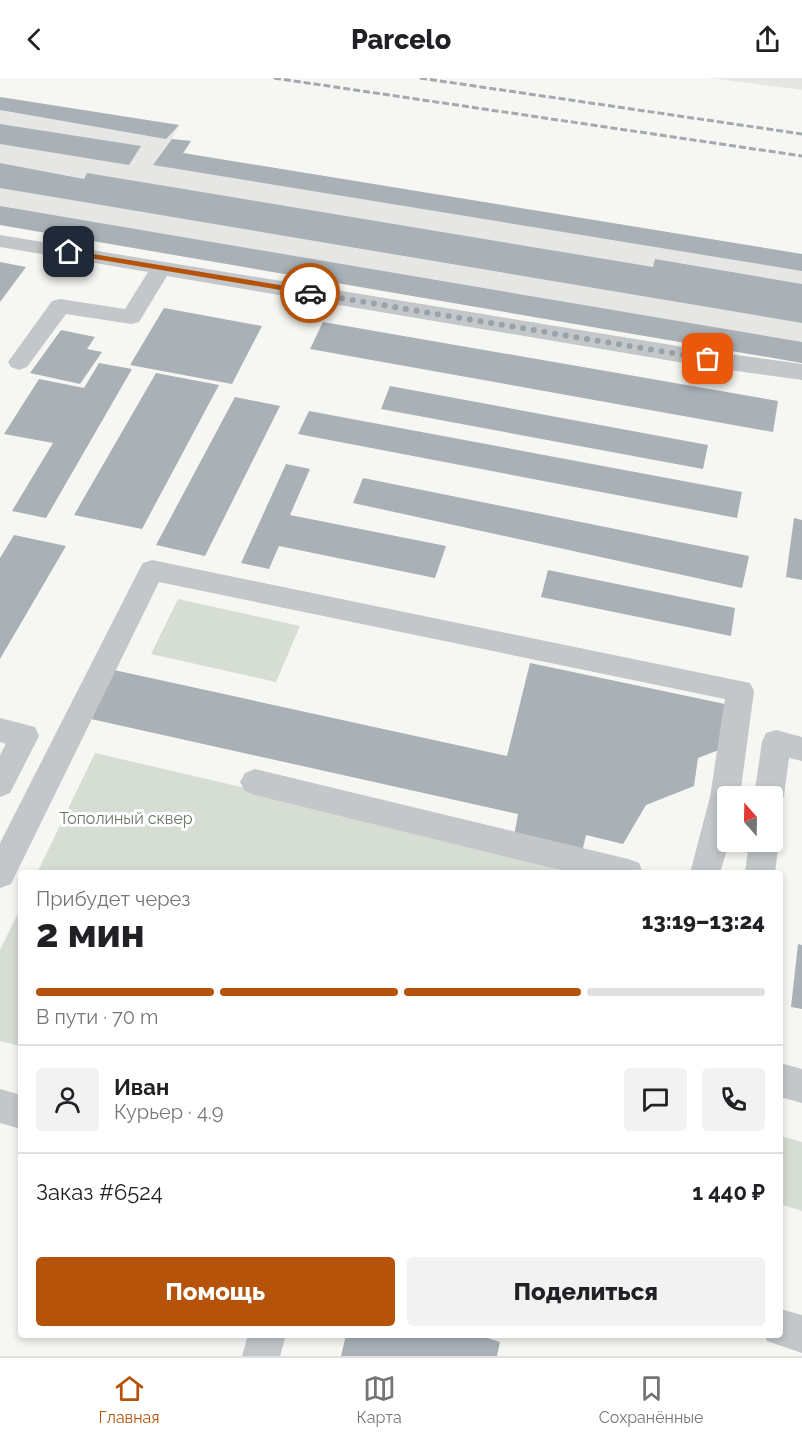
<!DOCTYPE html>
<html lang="ru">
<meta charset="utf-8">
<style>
:root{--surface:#fff;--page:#f2f2f2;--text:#202124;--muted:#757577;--line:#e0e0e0;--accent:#b45309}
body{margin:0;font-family:Raleway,sans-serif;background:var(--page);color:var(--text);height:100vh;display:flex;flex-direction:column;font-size:22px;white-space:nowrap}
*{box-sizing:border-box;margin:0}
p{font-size:20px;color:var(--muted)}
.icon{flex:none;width:33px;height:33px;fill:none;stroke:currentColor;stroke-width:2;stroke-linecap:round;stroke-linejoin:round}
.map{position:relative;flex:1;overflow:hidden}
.drawer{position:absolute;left:18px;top:792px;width:765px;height:468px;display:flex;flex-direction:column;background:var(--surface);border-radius:6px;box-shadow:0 3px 9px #0003}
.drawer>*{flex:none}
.needle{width:39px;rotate:340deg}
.buttons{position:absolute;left:717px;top:708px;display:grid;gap:12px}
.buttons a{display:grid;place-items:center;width:66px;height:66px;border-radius:6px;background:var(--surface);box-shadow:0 3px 9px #0003;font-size:30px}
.pin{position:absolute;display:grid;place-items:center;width:51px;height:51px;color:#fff;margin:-26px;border-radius:12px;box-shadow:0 3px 9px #0006}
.courier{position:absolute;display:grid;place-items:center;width:60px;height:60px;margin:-30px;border:4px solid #b45309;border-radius:50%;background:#fff;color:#222;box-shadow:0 2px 8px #0007}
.headline em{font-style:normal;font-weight:800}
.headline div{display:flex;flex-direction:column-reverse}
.headline{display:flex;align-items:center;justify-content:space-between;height:102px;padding:0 18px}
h1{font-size:39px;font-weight:800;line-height:45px}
.bar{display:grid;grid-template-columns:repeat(4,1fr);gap:9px 6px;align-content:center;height:72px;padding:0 18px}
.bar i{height:8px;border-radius:4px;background:var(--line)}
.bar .active{background:var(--accent)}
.bar p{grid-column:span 4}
.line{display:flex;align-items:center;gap:15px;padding:0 18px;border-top:2px solid var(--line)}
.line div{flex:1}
.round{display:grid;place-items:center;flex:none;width:63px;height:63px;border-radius:6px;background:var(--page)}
.action{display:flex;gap:12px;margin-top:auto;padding:12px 18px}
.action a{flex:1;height:69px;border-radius:6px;background:var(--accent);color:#fff;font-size:24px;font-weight:800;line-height:69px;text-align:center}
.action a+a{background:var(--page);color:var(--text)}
header{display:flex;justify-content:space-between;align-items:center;height:78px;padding:0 18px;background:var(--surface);font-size:27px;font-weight:800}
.menu{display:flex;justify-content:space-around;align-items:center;height:84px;border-top:2px solid var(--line);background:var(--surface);font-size:16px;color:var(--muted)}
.menu a{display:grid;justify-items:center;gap:3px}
.menu .active{color:var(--accent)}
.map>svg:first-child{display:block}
</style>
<header><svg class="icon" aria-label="back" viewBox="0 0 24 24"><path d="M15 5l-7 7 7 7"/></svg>Parcelo<svg class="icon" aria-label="share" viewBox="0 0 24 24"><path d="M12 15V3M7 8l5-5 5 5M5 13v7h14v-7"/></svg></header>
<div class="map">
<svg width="802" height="1278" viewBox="0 0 802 1278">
<rect width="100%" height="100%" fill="#f6f6f2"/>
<!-- built -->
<g fill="#e6e7e5">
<polygon points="710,0 802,0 802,12"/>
<polygon points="0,19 179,47 172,61 191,63 184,75 802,176 802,285 0,147"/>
</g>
<!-- green -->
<g fill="#d6ddd3">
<polygon points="178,521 300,548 276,604 151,576"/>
<polygon points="95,675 558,783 555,795 37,795"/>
<polygon points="21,829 21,968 0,963 0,872"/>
<polygon points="780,1058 802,1064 802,1133 780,1126"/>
</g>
<!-- building -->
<g fill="#a9b1b7">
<polygon points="0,19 179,47 166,61 0,32"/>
<polygon points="0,46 141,68 129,87 0,66"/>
<polygon points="172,61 191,63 183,75 802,176 802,193 153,87"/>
<polygon points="0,85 84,101 87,95 653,189 655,181 802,206 802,245 0,110"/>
<polygon points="0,128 802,264 802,285 0,147"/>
<polygon points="0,184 26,189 0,224"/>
<polygon points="164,230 262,248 232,306 130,287"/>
<polygon points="323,244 778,323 773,354 310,271"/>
<polygon points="61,252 95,259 87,271 102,274 80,306 30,295"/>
<polygon points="99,285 132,291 46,440 12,433 53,365 4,356 39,301 84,310"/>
<polygon points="156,295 219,307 142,451 74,437"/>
<polygon points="390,308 708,367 703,391 381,331"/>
<polygon points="235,319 280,328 205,478 156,467"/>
<polygon points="309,333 742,414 737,440 298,356"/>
<polygon points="286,386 310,391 290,437 446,468 435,500 279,468 269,491 241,485"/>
<polygon points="363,400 749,478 742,510 353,425"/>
<polygon points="794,440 802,442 802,502 786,499"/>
<polygon points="14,457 66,468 0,581 0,480"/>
<polygon points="548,492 735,530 731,558 541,519"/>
<polygon points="530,585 725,626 719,672 698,680 694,708 646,727 623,766 586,757 582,774 514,758 518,736 91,641 114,592 507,678"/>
<polygon points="798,866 802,867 802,931 791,929"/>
<polygon points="346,1257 478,1257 500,1264 497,1278 341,1278"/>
</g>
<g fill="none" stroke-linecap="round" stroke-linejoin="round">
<!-- minor -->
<g fill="#c3c7ca" fill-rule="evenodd">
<polygon points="0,157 708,273 802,286 802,302 708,289 167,198 139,244 131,246 66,236 27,289 19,292 11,289 8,284 52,223 60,221 125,231 148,194 0,169"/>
<polygon points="152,482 750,605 754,613 740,718 728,718 729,764 720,795 690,795 710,719 725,621 159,504 11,806 0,810 0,765 139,492 143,485"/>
<polygon points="0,640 35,649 39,658 10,715 0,719 0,677 6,666 0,664"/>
<polygon points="776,652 802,659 802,683 789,680 784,718 780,727 772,730 772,718 754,718 762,664 766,655"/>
<polygon points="255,691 628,781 639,785 643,795 572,795 255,717 245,713 240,704 245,695"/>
<polygon points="772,754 779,764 775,795 745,795 749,764 772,764"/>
<polygon points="780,985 802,991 802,1025 780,1019"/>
<polygon points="0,1011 21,1017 21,1051 0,1045"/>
<polygon points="780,1231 802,1237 802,1275 767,1263 764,1257 780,1257"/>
<polygon points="248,1257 286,1257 280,1278 242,1278"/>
</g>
<!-- rail -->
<g stroke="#a3a9af" stroke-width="3" stroke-dasharray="7 3" stroke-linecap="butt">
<polyline points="274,0 802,78"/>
<polyline points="420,0 802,56"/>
</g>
</g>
<!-- route -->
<polygon fill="#b45309" points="69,172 310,212 313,215 310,217 66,176"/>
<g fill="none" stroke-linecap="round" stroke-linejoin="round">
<!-- done -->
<polyline stroke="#97a2aa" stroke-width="6" stroke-dasharray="0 10.8" points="310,215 708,281"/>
</g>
<g text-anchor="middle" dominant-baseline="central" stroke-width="6" stroke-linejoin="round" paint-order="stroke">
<!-- park labels -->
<g font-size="16" fill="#677a63" stroke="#fff">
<text x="126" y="740">Тополиный сквер</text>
</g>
</g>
</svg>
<div class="buttons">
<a><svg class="needle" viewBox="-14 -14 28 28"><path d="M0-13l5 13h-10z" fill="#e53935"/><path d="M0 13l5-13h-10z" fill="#757577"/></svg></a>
</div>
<div class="pin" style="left:708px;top:281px;background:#ea580c"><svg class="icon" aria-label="bag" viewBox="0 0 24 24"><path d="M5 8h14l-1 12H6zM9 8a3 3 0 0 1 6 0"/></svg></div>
<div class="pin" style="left:69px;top:174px;background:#1f2937"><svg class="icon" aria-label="home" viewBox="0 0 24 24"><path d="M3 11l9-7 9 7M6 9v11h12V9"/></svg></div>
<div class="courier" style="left:310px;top:215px"><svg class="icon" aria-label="car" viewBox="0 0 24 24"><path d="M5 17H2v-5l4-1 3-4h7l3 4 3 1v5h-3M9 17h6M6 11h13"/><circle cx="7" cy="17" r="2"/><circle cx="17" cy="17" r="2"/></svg></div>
<section class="drawer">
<div class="headline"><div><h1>2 мин</h1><p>Прибудет через</p></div><em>13:19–13:24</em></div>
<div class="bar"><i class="active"></i><i class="active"></i><i class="active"></i><i></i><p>В пути · 70 m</p></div>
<div class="line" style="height:108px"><a class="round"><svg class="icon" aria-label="person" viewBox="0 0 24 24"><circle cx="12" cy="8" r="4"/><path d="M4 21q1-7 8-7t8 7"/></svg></a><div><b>Иван</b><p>Курьер · 4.9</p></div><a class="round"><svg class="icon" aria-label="chat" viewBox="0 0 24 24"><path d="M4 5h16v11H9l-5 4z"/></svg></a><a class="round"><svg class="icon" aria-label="phone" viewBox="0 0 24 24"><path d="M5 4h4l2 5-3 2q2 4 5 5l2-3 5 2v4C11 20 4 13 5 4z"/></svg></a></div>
<div class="line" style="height:78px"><div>Заказ #6524</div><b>1 440 ₽</b></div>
<div class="action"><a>Помощь</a><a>Поделиться</a></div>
</section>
</div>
<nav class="menu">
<a class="active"><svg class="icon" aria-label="home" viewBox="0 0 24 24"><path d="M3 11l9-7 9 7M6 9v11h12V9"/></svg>Главная</a>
<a><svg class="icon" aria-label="map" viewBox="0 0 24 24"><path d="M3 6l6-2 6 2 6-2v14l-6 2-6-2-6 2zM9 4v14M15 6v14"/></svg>Карта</a>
<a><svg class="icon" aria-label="saved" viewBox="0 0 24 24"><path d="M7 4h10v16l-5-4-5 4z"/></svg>Сохранённые</a>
</nav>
